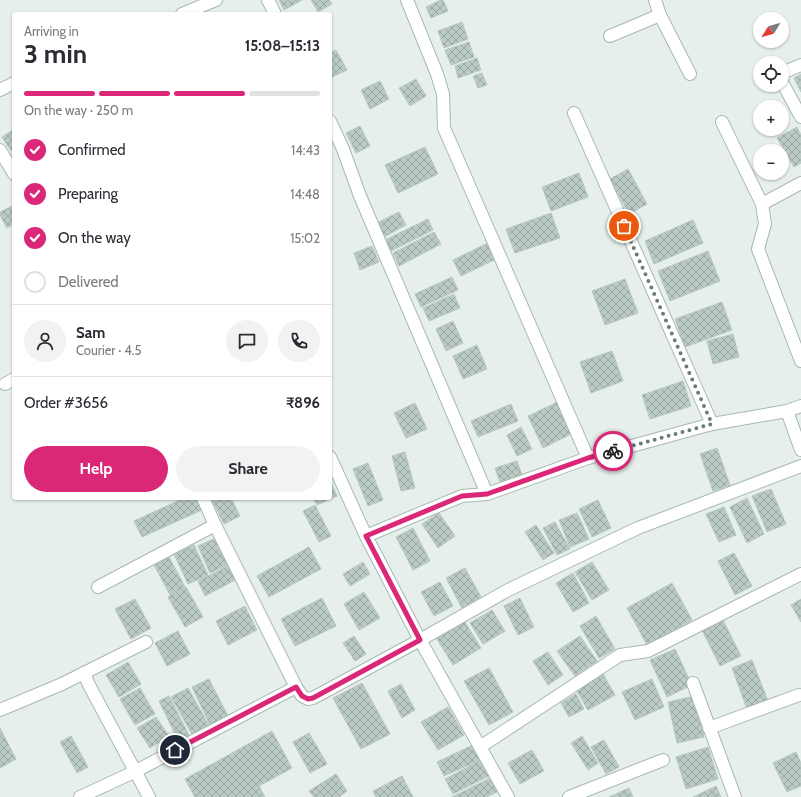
<!DOCTYPE html>
<meta charset="utf-8">
<style>
:root{--surface:#fff;--page:#f2f2f3;--text:#2b2b33;--muted:#7c7c81;--line:#e1e1e2;--accent:#db2777}
body{margin:0;font-family:Cabin,sans-serif;background:var(--page);color:var(--text);height:100vh;display:flex;flex-direction:column;font-size:15px;white-space:nowrap}
*{box-sizing:border-box;margin:0}
p{font-size:13px;color:var(--muted)}
.icon{flex:none;width:22px;height:22px;fill:none;stroke:currentColor;stroke-width:2;stroke-linecap:round;stroke-linejoin:round}
.map{position:relative;flex:1;overflow:hidden}
.sheet{position:absolute;left:12px;top:12px;width:320px;height:488px;display:flex;flex-direction:column;background:var(--surface);border-radius:4px;box-shadow:0 1px 3px #0004}
.sheet>*{flex:none}
.needle{width:26px;rotate:233deg}
.fabs{position:absolute;left:753px;top:12px;display:grid;gap:8px}
.fabs a{display:grid;place-items:center;width:36px;height:36px;border-radius:50%;background:var(--surface);box-shadow:0 1px 3px #0004;font-size:20px}
.pin{position:absolute;display:grid;place-items:center;width:34px;height:34px;color:#fff;margin:-17px;border:2px solid #fff;border-radius:50%;box-shadow:0 1px 4px #0007}
.courier{position:absolute;display:grid;place-items:center;width:40px;height:40px;margin:-20px;border:3px solid #db2777;border-radius:50%;background:#fff;color:#222;box-shadow:0 1px 5px #0007}
.head em{font-style:normal;font-weight:800}
.head div{display:flex;flex-direction:column-reverse}
.head{display:flex;align-items:center;justify-content:space-between;height:68px;padding:0 12px}
h1{font-size:26px;font-weight:800;line-height:30px}
.bar{display:grid;grid-template-columns:repeat(4,1fr);gap:6px 4px;align-content:center;height:48px;padding:0 12px}
.bar i{height:5px;border-radius:3px;background:var(--line)}
.bar .current{background:var(--accent)}
.bar p{grid-column:span 4}
.line{display:flex;align-items:center;gap:10px;padding:0 12px;border-top:1px solid var(--line)}
.line div{flex:1}
.round{display:grid;place-items:center;flex:none;width:42px;height:42px;border-radius:21px;background:var(--page)}
ol{padding:0 12px;list-style:none}
li{display:flex;align-items:center;gap:12px;height:44px}
li p{margin-inline-start:auto}
li .icon{padding:4px;border-radius:50%;background:var(--accent);color:#fff;stroke-width:4}
li:last-child{color:var(--muted)}
li i{width:22px;height:22px;border:2px solid var(--line);border-radius:50%}
.action{display:flex;gap:8px;margin-top:auto;padding:8px 12px}
.action a{flex:1;height:46px;border-radius:24px;background:var(--accent);color:#fff;font-size:16px;font-weight:800;line-height:46px;text-align:center}
.action a+a{background:var(--page);color:var(--text)}
.map>svg:first-child{display:block}
</style>
<div class="map">
<svg width="801" height="797" viewBox="0 0 801 797">
<defs>
<pattern id="building-cross-hatch" width="8" height="8" patternUnits="userSpaceOnUse"><rect width="8" height="8" fill="#bbcac4"/><path d="M0 0l8 8M0 8l8-8" fill="none" stroke="#98a6a0"/></pattern>
</defs>
<rect width="100%" height="100%" fill="#e6efeb"/>
<!-- building -->
<g fill="url(#building-cross-hatch)" stroke="#b8c9c2">
<polygon points="279,0 302,0 284,10"/>
<polygon points="311,0 329,0 332,4 318,12"/>
<polygon points="441,0 443,0 448,11 431,18 426,7"/>
<polygon points="462,22 468,39 444,48 438,31"/>
<polygon points="469,42 474,57 451,65 445,50"/>
<polygon points="336,50 347,70 332,77 330,74 330,53"/>
<polygon points="477,58 481,70 458,78 455,66"/>
<polygon points="482,73 487,85 478,88 473,76"/>
<polygon points="801,74 801,92 794,78"/>
<polygon points="416,79 426,96 410,106 399,88"/>
<polygon points="380,81 389,99 370,109 361,90"/>
<polygon points="360,126 370,146 356,153 346,133"/>
<polygon points="797,127 801,135 801,163 794,167 777,138"/>
<polygon points="14,129 14,149 11,151 2,137"/>
<polygon points="425,147 438,174 398,193 385,165"/>
<polygon points="628,169 647,204 629,214 610,179"/>
<polygon points="579,173 588,197 551,211 542,187"/>
<polygon points="14,205 14,224 7,228 0,215 0,212"/>
<polygon points="399,212 406,225 384,237 377,223"/>
<polygon points="551,213 560,238 515,253 506,229"/>
<polygon points="428,219 433,230 391,251 385,240"/>
<polygon points="693,220 703,243 654,264 645,241"/>
<polygon points="434,232 441,244 399,266 393,253"/>
<polygon points="488,243 496,259 461,276 453,260"/>
<polygon points="372,246 379,262 360,270 354,253"/>
<polygon points="708,251 720,281 670,301 658,271"/>
<polygon points="452,277 458,290 421,307 415,294"/>
<polygon points="625,279 638,313 605,325 592,291"/>
<polygon points="454,294 460,308 429,321 423,308"/>
<polygon points="722,302 732,330 685,347 675,319"/>
<polygon points="453,321 463,343 446,351 436,329"/>
<polygon points="733,334 739,357 713,364 707,341"/>
<polygon points="477,345 487,369 463,379 453,356"/>
<polygon points="612,351 623,381 591,393 580,362"/>
<polygon points="683,381 691,406 650,419 642,395"/>
<polygon points="560,401 575,432 543,448 528,416"/>
<polygon points="415,403 427,429 406,438 394,413"/>
<polygon points="511,404 518,421 478,437 471,421"/>
<polygon points="521,427 532,449 517,456 507,435"/>
<polygon points="717,448 730,485 713,491 700,454"/>
<polygon points="405,452 415,488 401,491 392,456"/>
<polygon points="517,461 522,475 500,482 495,468"/>
<polygon points="368,463 383,500 368,506 353,469"/>
<polygon points="330,480 337,496 317,505 313,498 330,498"/>
<polygon points="771,489 786,524 767,532 752,496"/>
<polygon points="184,498 197,498 202,510 142,537 134,521"/>
<polygon points="211,498 231,498 240,516 224,524"/>
<polygon points="747,498 764,534 747,543 730,507"/>
<polygon points="598,500 611,528 592,537 579,509"/>
<polygon points="315,505 331,536 319,542 303,511"/>
<polygon points="724,507 736,535 719,542 706,514"/>
<polygon points="439,513 455,536 438,548 422,524"/>
<polygon points="577,513 589,539 570,547 559,520"/>
<polygon points="555,522 570,549 557,555 543,528"/>
<polygon points="536,525 554,553 543,560 525,532"/>
<polygon points="413,528 430,561 413,570 396,537"/>
<polygon points="216,538 228,565 210,573 198,546"/>
<polygon points="194,545 208,575 188,584 174,554"/>
<polygon points="309,547 321,569 269,597 257,576"/>
<polygon points="734,553 752,586 735,595 718,561"/>
<polygon points="169,557 185,587 170,595 154,565"/>
<polygon points="363,562 370,574 350,586 343,574"/>
<polygon points="592,562 609,590 592,600 575,572"/>
<polygon points="230,565 237,579 205,596 198,581"/>
<polygon points="465,568 481,597 462,608 446,578"/>
<polygon points="573,573 589,603 573,612 556,583"/>
<polygon points="440,582 453,606 434,616 421,592"/>
<polygon points="672,583 692,620 647,645 627,608"/>
<polygon points="186,587 203,617 185,627 168,597"/>
<polygon points="364,592 380,618 359,630 344,604"/>
<polygon points="322,598 336,626 295,646 281,619"/>
<polygon points="520,598 534,627 518,635 504,606"/>
<polygon points="135,599 151,628 131,639 115,609"/>
<polygon points="801,599 801,622 791,605"/>
<polygon points="245,606 257,630 228,645 216,621"/>
<polygon points="492,610 505,631 483,644 470,623"/>
<polygon points="596,616 615,649 599,658 580,626"/>
<polygon points="722,618 741,656 720,666 701,628"/>
<polygon points="463,619 481,648 453,665 435,636"/>
<polygon points="178,631 190,654 167,666 155,643"/>
<polygon points="354,636 366,654 355,661 343,643"/>
<polygon points="580,636 597,661 575,676 557,651"/>
<polygon points="675,649 692,685 667,697 650,660"/>
<polygon points="548,652 563,675 548,685 533,661"/>
<polygon points="752,660 768,701 747,709 732,668"/>
<polygon points="128,662 141,684 119,697 106,675"/>
<polygon points="489,668 513,712 489,725 464,681"/>
<polygon points="602,672 615,695 588,710 575,688"/>
<polygon points="209,679 229,718 211,727 192,687"/>
<polygon points="652,679 664,707 635,720 622,692"/>
<polygon points="362,683 390,734 361,749 333,698"/>
<polygon points="401,684 415,710 402,718 388,691"/>
<polygon points="140,688 155,714 135,725 120,699"/>
<polygon points="188,688 210,727 193,736 171,697"/>
<polygon points="576,694 584,709 569,717 561,703"/>
<polygon points="169,696 190,737 179,742 159,701"/>
<polygon points="695,696 704,737 677,743 668,702"/>
<polygon points="448,707 464,735 438,750 421,722"/>
<polygon points="156,717 169,736 150,748 137,728"/>
<polygon points="0,728 16,759 0,768"/>
<polygon points="272,731 292,768 259,786 265,797 195,797 185,779"/>
<polygon points="309,733 327,764 310,773 293,742"/>
<polygon points="71,736 88,767 77,773 60,742"/>
<polygon points="582,736 598,763 588,770 571,743"/>
<polygon points="604,740 619,767 606,774 591,747"/>
<polygon points="473,745 480,760 444,776 437,762"/>
<polygon points="708,747 718,779 686,789 676,757"/>
<polygon points="532,750 544,771 520,784 508,763"/>
<polygon points="796,752 801,763 801,786 787,792 773,763"/>
<polygon points="481,760 489,776 453,794 445,779"/>
<polygon points="336,774 347,791 339,797 314,797 309,791"/>
<polygon points="402,776 413,797 376,797 373,791"/>
<polygon points="490,778 497,792 486,797 452,797"/>
<polygon points="716,786 721,797 693,797"/>
<polygon points="629,788 633,797 609,797"/>
</g>
<g fill="none" stroke-linecap="round" stroke-linejoin="round">
<!-- minor casing -->
<g stroke="#a8b8b2" stroke-width="14">
<g id="minor">
<polyline points="268,0 275,14"/>
<polyline points="407,0 437,74 443,94 444,128 588,458"/>
<polyline points="655,0 660,15 690,74"/>
<polyline points="182,14 216,0"/>
<polyline points="610,36 660,15"/>
<polyline points="782,73 801,65"/>
<polyline points="782,82 801,117"/>
<polyline points="0,90 14,83"/>
<polyline points="574,113 712,424"/>
<polyline points="330,121 343,149 360,196 487,494"/>
<polyline points="722,122 762,204 765,224 758,249 801,361"/>
<polyline points="0,150 14,174"/>
<polyline points="762,204 801,183"/>
<polyline points="5,384 14,379"/>
<polyline points="787,411 801,450"/>
<polyline points="330,457 366,536 420,640 508,797"/>
<polyline points="203,498 215,525 296,687 302,696 308,699 313,698 420,640 508,590 638,528 801,466"/>
<polyline points="366,536 462,496 487,494 588,458 712,424 787,411 801,406"/>
<polyline points="98,587 215,525"/>
<polyline points="84,673 146,642"/>
<polyline points="693,683 735,797"/>
<polyline points="0,710 62,684 84,673 89,685 149,797"/>
<polyline points="709,728 799,695"/>
<polyline points="480,747 620,655 648,651 801,574"/>
<polyline points="80,797 134,772 296,687"/>
<polyline points="569,797 663,760"/>
</g>
</g>
<!-- minor -->
<use href="#minor" stroke="#fff" stroke-width="12"/>
</g>
<g fill="none" stroke-linecap="round" stroke-linejoin="round">
<!-- done -->
<polyline stroke="#687f78" stroke-width="4" stroke-dasharray="0 7.2" points="613,451 712,424 624,226"/>
<!-- route -->
<polyline stroke="#db2777" stroke-width="5" points="175,750 296,687 302,696 308,699 313,698 420,640 366,536 462,496 487,494 588,458 613,451"/>
</g>
</svg>
<div class="fabs">
<a><svg class="needle" viewBox="-14 -14 28 28"><path d="M0-13l5 13h-10z" fill="#e53935"/><path d="M0 13l5-13h-10z" fill="#7c7c81"/></svg></a>
<a><svg class="icon" aria-label="locate" viewBox="0 0 24 24"><circle cx="12" cy="12" r="6"/><path d="M12 2v4M12 18v4M2 12h4M18 12h4"/></svg></a>
<a>+</a>
<a>−</a>
</div>
<div class="pin" style="left:624px;top:226px;background:#ea580c"><svg class="icon" aria-label="bag" viewBox="0 0 24 24"><path d="M5 8h14l-1 12H6zM9 8a3 3 0 0 1 6 0"/></svg></div>
<div class="pin" style="left:175px;top:750px;background:#1f2937"><svg class="icon" aria-label="home" viewBox="0 0 24 24"><path d="M3 11l9-7 9 7M6 9v11h12V9"/></svg></div>
<div class="courier" style="left:613px;top:451px"><svg class="icon" aria-label="bike" viewBox="0 0 24 24"><circle cx="6" cy="16" r="4"/><circle cx="18" cy="16" r="4"/><path d="M6 16l4-8h5l3 8M10 8l3 8H6M13 5h3"/></svg></div>
<section class="sheet">
<div class="head"><div><h1>3 min</h1><p>Arriving in</p></div><em>15:08–15:13</em></div>
<div class="bar"><i class="current"></i><i class="current"></i><i class="current"></i><i></i><p>On the way · 250 m</p></div>
<ol>
<li><svg class="icon" aria-label="check" viewBox="0 0 24 24"><path d="M5 12l5 5 9-10"/></svg>Confirmed<p>14:43</p></li>
<li><svg class="icon" aria-label="check" viewBox="0 0 24 24"><path d="M5 12l5 5 9-10"/></svg>Preparing<p>14:48</p></li>
<li><svg class="icon" aria-label="check" viewBox="0 0 24 24"><path d="M5 12l5 5 9-10"/></svg>On the way<p>15:02</p></li>
<li><i></i>Delivered</li>
</ol>
<div class="line" style="height:72px"><a class="round"><svg class="icon" aria-label="person" viewBox="0 0 24 24"><circle cx="12" cy="8" r="4"/><path d="M4 21q1-7 8-7t8 7"/></svg></a><div><b>Sam</b><p>Courier · 4.5</p></div><a class="round"><svg class="icon" aria-label="chat" viewBox="0 0 24 24"><path d="M4 5h16v11H9l-5 4z"/></svg></a><a class="round"><svg class="icon" aria-label="phone" viewBox="0 0 24 24"><path d="M5 4h4l2 5-3 2q2 4 5 5l2-3 5 2v4C11 20 4 13 5 4z"/></svg></a></div>
<div class="line" style="height:52px"><div>Order #3656</div><b>₹896</b></div>
<div class="action"><a>Help</a><a>Share</a></div>
</section>
</div>
